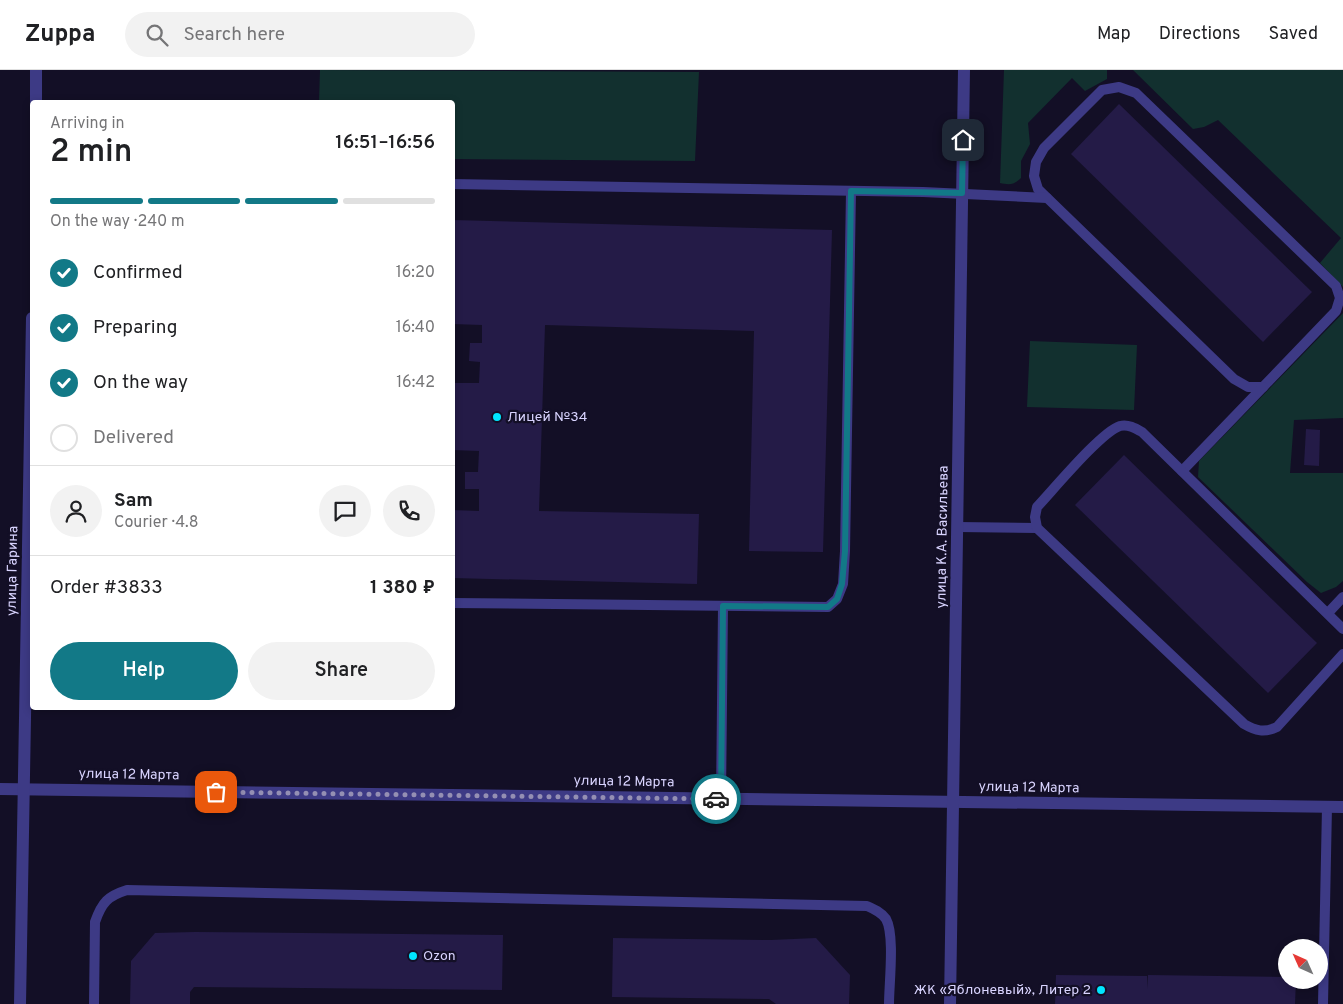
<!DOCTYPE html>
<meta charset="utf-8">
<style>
:root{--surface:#fff;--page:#f2f2f2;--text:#202124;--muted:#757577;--line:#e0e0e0;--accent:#127987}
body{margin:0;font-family:Overpass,sans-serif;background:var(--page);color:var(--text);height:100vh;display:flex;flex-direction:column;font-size:19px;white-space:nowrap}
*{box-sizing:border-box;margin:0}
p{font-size:16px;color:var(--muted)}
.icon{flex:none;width:28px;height:28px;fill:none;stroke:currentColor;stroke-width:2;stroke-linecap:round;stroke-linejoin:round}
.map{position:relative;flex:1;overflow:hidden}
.side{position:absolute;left:30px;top:30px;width:425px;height:610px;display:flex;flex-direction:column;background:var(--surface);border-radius:5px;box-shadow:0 2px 8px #0003}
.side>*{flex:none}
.needle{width:32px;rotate:315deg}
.fabs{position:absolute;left:1278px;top:869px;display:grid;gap:10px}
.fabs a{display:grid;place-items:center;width:50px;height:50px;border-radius:50%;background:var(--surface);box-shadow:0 2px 8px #0003;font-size:25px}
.pin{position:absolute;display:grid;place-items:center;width:42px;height:42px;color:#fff;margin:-21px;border-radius:10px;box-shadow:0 2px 8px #0006}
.courier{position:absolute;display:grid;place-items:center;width:50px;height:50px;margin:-25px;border:4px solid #127987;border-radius:50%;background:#fff;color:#222;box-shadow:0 1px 6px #0007}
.summary em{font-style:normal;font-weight:600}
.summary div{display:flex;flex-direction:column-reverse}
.summary{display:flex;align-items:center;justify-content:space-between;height:85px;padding:0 20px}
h1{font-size:32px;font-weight:600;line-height:38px}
.bar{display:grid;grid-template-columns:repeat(4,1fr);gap:8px 5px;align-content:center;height:60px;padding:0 20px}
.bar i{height:6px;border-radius:4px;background:var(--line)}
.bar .current{background:var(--accent)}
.bar p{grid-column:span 4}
.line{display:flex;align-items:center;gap:12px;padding:0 20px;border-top:1px solid var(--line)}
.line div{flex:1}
.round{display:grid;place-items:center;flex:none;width:52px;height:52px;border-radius:26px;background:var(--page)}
ol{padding:0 20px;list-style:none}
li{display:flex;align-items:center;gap:15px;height:55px}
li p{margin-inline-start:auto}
li .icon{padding:5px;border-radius:50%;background:var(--accent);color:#fff;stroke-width:4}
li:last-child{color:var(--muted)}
li i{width:28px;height:28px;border:2px solid var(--line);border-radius:50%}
.primary-button{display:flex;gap:10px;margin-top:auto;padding:10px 20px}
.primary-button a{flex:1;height:58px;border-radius:30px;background:var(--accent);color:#fff;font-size:20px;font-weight:600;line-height:58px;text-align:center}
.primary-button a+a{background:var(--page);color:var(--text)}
header{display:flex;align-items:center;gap:30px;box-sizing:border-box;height:70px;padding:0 25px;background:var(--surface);border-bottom:1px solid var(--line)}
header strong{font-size:24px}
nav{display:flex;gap:28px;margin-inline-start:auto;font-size:18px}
.search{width:350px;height:45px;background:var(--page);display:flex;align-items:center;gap:12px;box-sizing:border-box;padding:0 18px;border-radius:28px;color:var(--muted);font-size:19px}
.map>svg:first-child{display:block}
</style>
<header>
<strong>Zuppa</strong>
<div class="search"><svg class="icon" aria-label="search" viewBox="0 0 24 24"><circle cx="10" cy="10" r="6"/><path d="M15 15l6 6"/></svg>Search here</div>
<nav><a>Map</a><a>Directions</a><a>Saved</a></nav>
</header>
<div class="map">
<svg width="1343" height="934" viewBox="0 0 1343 934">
<rect width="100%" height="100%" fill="#130f26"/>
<!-- green -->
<g fill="#12302f">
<polygon points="320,0 699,2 695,91 453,89 452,32 319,32"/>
<path d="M1004,0H1107V9L1085,21L1072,8L1028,53L1030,74L1021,91V108C1014,115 1009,115 1000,113Z"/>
<polygon points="1133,0 1343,0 1343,217 1320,193 1341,168 1218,50 1204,57 1193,59"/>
<polygon points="1343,243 1343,348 1294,350 1290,403 1343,403 1343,511 1336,517 1321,523 1307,512 1198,407 1199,391"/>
<polygon points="1030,271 1137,275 1134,340 1027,337"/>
</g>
<!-- building -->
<g fill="#241b47">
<polygon points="1119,34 1312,222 1263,272 1071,84"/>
<polygon points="452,150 832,160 823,482 749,481 754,261 545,255 539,441 699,444 697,514 452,508 452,440 479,441 479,419 465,419 465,402 478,402 479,381 452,380 452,313 479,313 480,292 469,291 470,273 482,273 482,255 452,254"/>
<polygon points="1306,359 1320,360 1319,396 1304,395"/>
<polygon points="1124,385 1317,573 1268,623 1075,435"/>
<polygon points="195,862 503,865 502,920 194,917 190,922 190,934 130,934 131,891 155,863"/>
<polygon points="613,868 771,870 816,868 850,905 849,934 776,934 769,929 612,927"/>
<polygon points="1056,905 1147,906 1147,919 1148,905 1286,907 1286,910 1296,910 1295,934 1055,934"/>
</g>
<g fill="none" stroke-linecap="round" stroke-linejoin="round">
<!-- lane -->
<g stroke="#3d3a85" stroke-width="10">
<polygon points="1119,17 1136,23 1336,216 1340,228 1336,241 1263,317 1248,317 1234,309 1038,119 1034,106 1036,92 1044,78 1102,20"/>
<polyline points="452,114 923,122 1047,128"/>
<polyline points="1182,401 1263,317"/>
<polyline points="958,457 1037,458"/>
<polyline points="452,533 828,537 837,529 843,514 845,481 851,121"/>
<polyline points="1328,543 1343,527"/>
<path d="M1343,559L1142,362C1135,358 1128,354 1120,356C1101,362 1054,419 1037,437L1035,447L1037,458L1244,654C1256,661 1264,663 1277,657L1343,584"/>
<polyline points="721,729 723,536"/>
<path d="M94,934L95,852C102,832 108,826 127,820L867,836C874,839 881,842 886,849C895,865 889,914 889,934"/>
<polyline points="1323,934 1327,737"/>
</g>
<!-- street -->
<g stroke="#3d3a85" stroke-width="12">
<polyline points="36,32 36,0"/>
<polyline points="0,719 1343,737"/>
<polyline points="20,934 32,248"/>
<polyline points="950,934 964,0"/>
</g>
</g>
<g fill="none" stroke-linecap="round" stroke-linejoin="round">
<!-- done -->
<polyline stroke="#948fb3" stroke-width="5" stroke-dasharray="0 9" points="216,722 716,729"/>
<!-- route -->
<polyline stroke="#127987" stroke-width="6" points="716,729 721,729 723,536 828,537 837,529 842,514 845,481 851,121 962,123 963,70"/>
</g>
<!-- markers -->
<g fill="#00e5ff" stroke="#130f26" stroke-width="2">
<circle cx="497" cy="347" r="5"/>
<circle cx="413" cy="886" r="5"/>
<circle cx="1101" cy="920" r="5"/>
</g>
<g text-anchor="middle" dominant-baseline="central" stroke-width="4.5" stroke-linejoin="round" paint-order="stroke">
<!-- poi labels -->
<g font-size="14" fill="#d9d4ff" stroke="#130f26" text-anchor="start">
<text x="507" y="347">Лицей №34</text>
<text x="423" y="886">Ozon</text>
<text x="1091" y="920" text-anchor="end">ЖК «Яблоневый», Литер 2</text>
</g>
<!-- street labels -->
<g font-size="14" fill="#d9d4ff" stroke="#130f26">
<text transform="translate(943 467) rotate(-89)">улица К.А. Васильева</text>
<text transform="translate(13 501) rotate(-89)">улица Гарина</text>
<text transform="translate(129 705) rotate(1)">улица 12 Марта</text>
<text transform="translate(624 712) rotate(1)">улица 12 Марта</text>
<text transform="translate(1029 718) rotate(1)">улица 12 Марта</text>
</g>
</g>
</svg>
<div class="fabs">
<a><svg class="needle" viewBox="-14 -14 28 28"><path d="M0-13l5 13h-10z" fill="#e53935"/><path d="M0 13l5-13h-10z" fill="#757577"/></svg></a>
</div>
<div class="pin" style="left:216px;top:722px;background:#ea580c"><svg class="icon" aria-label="bag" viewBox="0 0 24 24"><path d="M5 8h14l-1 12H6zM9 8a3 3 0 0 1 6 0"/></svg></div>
<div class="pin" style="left:963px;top:70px;background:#1f2937"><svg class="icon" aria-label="home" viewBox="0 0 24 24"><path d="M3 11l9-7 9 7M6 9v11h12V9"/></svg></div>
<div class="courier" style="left:716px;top:729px"><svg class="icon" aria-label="car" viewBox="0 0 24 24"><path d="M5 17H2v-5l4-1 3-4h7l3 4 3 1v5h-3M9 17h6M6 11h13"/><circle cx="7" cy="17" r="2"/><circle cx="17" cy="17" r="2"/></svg></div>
<section class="side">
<div class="summary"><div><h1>2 min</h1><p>Arriving in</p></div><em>16:51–16:56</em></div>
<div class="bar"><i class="current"></i><i class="current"></i><i class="current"></i><i></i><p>On the way · 240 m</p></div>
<ol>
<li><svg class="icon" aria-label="check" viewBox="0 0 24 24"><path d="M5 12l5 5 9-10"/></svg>Confirmed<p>16:20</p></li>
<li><svg class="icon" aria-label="check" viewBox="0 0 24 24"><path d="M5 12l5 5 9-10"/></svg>Preparing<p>16:40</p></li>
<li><svg class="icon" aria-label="check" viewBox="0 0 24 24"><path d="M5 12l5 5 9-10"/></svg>On the way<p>16:42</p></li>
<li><i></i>Delivered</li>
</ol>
<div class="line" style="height:90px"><a class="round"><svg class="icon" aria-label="person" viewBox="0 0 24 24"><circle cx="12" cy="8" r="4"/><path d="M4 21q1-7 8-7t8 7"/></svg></a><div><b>Sam</b><p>Courier · 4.8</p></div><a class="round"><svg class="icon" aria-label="chat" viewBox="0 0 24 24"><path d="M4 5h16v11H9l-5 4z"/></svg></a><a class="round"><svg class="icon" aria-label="phone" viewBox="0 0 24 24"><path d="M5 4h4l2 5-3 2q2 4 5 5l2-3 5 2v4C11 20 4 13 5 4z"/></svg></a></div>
<div class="line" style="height:65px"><div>Order #3833</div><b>1 380 ₽</b></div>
<div class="primary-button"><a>Help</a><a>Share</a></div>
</section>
</div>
